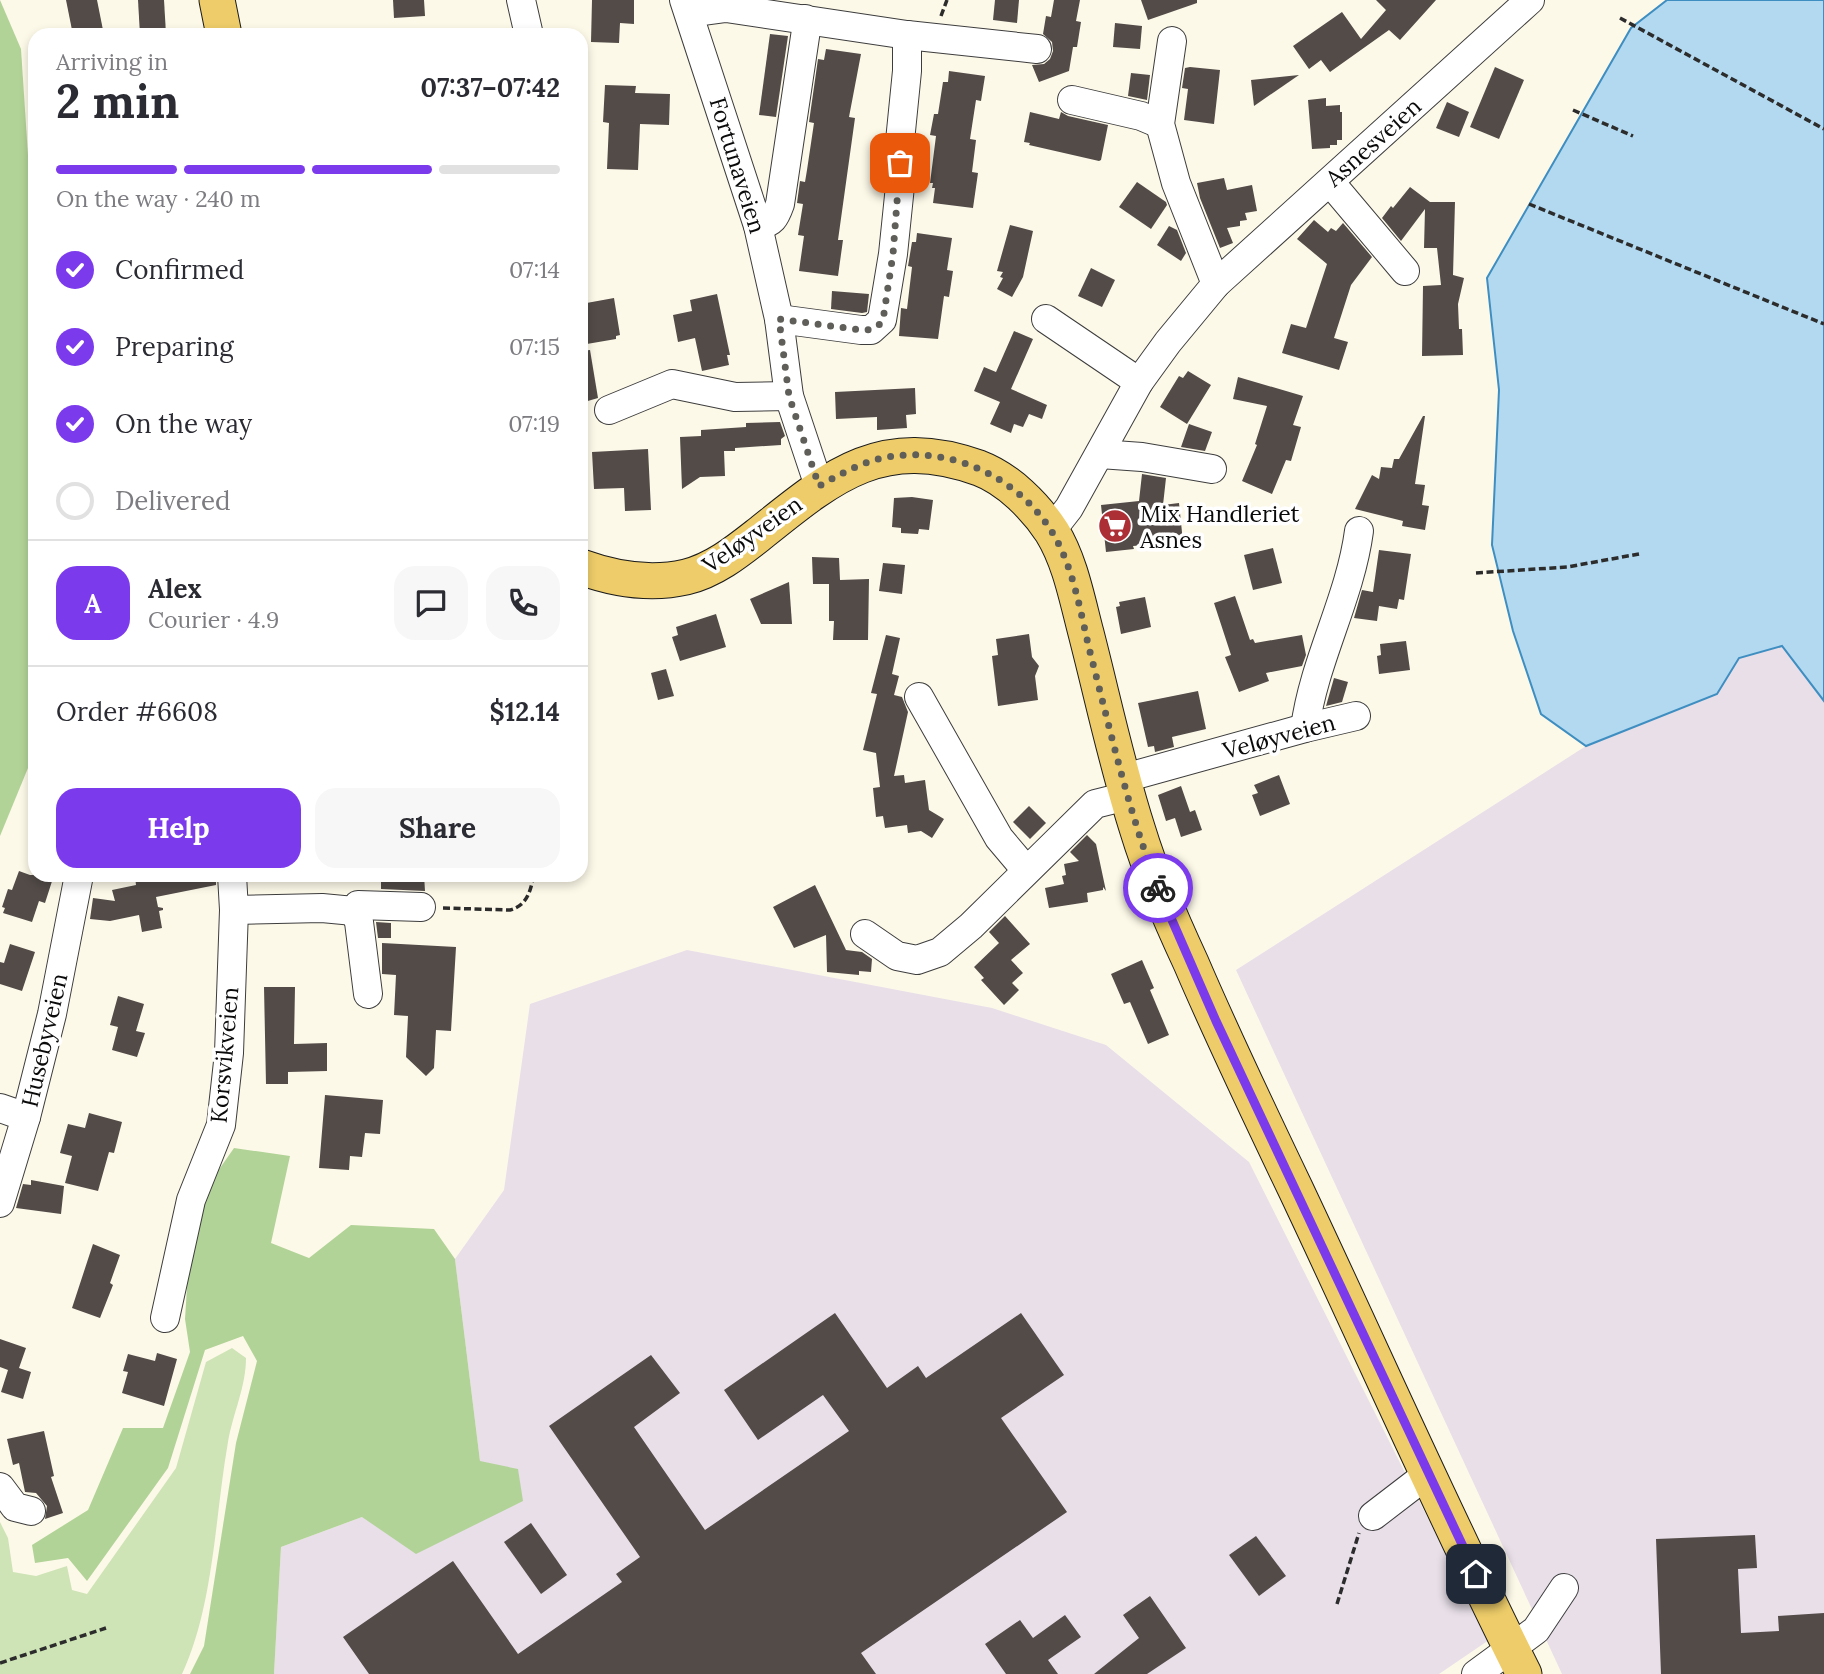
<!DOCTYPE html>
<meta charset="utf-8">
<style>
:root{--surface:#fff;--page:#f7f7f7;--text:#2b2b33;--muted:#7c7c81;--line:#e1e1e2;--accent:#7c3aed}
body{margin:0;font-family:Lora,serif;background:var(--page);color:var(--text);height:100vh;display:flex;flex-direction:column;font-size:26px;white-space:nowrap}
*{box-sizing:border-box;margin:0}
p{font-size:23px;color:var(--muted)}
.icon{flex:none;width:38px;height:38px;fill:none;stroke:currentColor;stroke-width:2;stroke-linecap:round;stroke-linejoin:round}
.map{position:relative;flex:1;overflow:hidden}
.details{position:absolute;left:28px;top:28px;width:560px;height:854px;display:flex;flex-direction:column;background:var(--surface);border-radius:21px;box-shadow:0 4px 10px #0003}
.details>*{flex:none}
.pin{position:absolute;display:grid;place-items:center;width:60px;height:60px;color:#fff;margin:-30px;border-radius:14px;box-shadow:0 4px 10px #0006}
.courier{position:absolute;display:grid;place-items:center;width:70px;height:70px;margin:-35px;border:5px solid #7c3aed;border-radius:50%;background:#fff;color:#222;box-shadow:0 2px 9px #0007}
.headline em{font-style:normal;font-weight:800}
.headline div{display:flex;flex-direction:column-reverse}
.headline{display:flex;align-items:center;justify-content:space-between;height:119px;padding:0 28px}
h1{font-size:46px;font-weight:800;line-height:52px}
.bar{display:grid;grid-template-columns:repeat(4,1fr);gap:10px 7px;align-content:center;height:84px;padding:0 28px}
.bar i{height:9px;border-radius:5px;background:var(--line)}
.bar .current{background:var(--accent)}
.bar p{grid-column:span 4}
.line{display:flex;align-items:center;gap:18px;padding:0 28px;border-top:2px solid var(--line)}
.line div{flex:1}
.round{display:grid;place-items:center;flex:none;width:74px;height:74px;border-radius:21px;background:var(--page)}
ol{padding:0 28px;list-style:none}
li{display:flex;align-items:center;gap:21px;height:77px}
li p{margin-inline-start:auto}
li .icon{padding:7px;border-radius:50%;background:var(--accent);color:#fff;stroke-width:4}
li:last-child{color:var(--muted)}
li i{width:38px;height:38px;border:4px solid var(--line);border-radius:50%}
.primary-button{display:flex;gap:14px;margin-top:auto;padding:14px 28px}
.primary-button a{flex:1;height:80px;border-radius:21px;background:var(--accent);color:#fff;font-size:28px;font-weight:800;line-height:80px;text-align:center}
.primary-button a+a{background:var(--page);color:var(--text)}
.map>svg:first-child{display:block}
</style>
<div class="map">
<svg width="1824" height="1674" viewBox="0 0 1824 1674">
<rect width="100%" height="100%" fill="#fdf9e9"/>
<!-- industrial -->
<g fill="#e8dfe9">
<polygon points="1782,646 1824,701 1824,1674 1562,1674 1236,970 1586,746 1717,694 1739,658"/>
<polygon points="687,950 992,1008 1106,1045 1249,1162 1489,1640 1439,1674 274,1674 281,1547 362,1517 480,1461 455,1259 504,1190 530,1004"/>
</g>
<!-- green -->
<path fill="#cee4b6" d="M232,1348L246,1358C246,1387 233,1413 228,1442C215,1515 214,1606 182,1674H0V1522L8,1538L13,1572L36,1576L67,1566L72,1590L87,1594L176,1468L206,1362Z"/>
<!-- forest -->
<g fill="#b2d397">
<polygon points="0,0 21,49 35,261 35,751 0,836"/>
<polygon points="234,1148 290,1156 271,1243 309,1258 351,1225 434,1229 455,1259 480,1461 518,1469 523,1501 416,1554 362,1517 281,1547 274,1674 190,1674 204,1646 236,1443 257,1361 243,1336 205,1350 168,1468 87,1581 68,1558 35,1563 32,1545 88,1510 123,1428 163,1428 190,1352 185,1319 192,1208"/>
</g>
<!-- water -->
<polygon fill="#b2d9f0" stroke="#3f8ec1" stroke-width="2" points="1667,0 1824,0 1824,701 1782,646 1739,658 1717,694 1586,746 1541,714 1513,631 1492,545 1499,390 1487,278 1631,28"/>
<!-- building -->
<g fill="#524b48">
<polygon points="66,0 97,0 104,35 73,35"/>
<polygon points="138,0 164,0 166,34 140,35"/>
<polygon points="393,0 424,0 425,16 394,18"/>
<polygon points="592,0 634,0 634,24 620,23 619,43 591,42"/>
<polygon points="995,0 1019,0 1017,23 993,20"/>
<polygon points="1054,0 1080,0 1076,21 1081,22 1077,47 1073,47 1069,71 1039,82 1032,65 1044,64 1050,59 1053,51 1052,42 1043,34 1046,16 1051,17"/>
<polygon points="1141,0 1197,0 1197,3 1148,20"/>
<polygon points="1376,0 1436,0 1400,40 1389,30 1330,72 1321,60 1309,69 1293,46 1342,12 1361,39 1386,10"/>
<polygon points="1115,23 1142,26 1140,49 1113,47"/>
<polygon points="770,34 788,36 776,117 759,115"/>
<polygon points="826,49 861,54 849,117 855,118 838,240 843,240 838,276 799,271 804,236 798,235 803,204 797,203 800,181 805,182 807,170 814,123 809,122 818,59 824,60"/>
<polygon points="1190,67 1220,70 1214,124 1184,120 1188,89 1182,88 1185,68"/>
<polygon points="1495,67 1524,80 1499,139 1470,127"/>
<polygon points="949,71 985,76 981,101 976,100 970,139 976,140 972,172 978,173 973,208 933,203 935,188 932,188 933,183 930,183 936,136 930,135 934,114 938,114 943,82 948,82"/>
<polygon points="1131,73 1150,75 1147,100 1128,96"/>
<polygon points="1299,75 1254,106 1251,80"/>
<polygon points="605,85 636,86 635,93 670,94 669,125 640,124 638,170 607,169 609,123 603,122"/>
<polygon points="1326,98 1326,106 1340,105 1340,112 1342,112 1342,140 1337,140 1337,145 1330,145 1330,148 1312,149 1308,100"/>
<polygon points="1447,102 1469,112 1459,137 1436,128"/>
<polygon points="1030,112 1059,119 1061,112 1068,116 1108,125 1101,160 1099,161 1029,145 1030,143 1024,142"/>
<polygon points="1224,178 1227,190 1252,185 1257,211 1245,213 1247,220 1240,221 1240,226 1227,228 1233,243 1220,248 1200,198 1197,183"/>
<polygon points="1137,182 1166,202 1167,205 1151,229 1119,207"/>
<polygon points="1410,187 1430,202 1455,202 1453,275 1464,278 1458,304 1459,329 1462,329 1463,355 1422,356 1423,286 1441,285 1437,248 1424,248 1425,209 1401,241 1382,218 1391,206 1393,208"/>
<polygon points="1314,220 1328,232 1331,228 1336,231 1343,223 1372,257 1351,285 1334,338 1348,342 1339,370 1282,353 1291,324 1306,328 1327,264 1297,239"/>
<polygon points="1010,225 1033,231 1023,277 1012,297 997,289 1003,278 1000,277 1003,272 997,271"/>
<polygon points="1169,226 1177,230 1186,253 1181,261 1157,245"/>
<polygon points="917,233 952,238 947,270 953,271 949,297 944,296 938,339 899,336 901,308 907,309 912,267 908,266 912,242 916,242"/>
<polygon points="1091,268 1115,280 1102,307 1078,296"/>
<polygon points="832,291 869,294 867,312 862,313 831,309"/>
<polygon points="717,294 730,355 727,355 729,365 702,371 695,338 678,342 673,315 692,311 690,300"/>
<polygon points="614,298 620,335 616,336 616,339 581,345 581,304"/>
<polygon points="1014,331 1033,339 1011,389 1047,405 1042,419 1029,414 1023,427 1014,424 1011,433 990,424 1000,402 974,391 984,367 996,372"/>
<polygon points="590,350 598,398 581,403 581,351"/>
<polygon points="1188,371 1211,385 1187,424 1160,407 1179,376 1183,378"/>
<polygon points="1238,377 1303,396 1293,425 1301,427 1291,461 1286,460 1272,494 1242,481 1257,445 1255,444 1267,406 1233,399"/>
<polygon points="915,388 916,414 906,415 907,428 877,430 877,417 836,419 835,392"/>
<polygon points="1423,416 1425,416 1415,484 1425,485 1422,505 1429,506 1425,530 1402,526 1403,521 1355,509 1372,475 1379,479 1381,467 1392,468 1394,459 1399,459"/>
<polygon points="780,422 785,436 781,439 781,445 735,448 735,451 724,451 725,476 700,477 682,489 680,437 701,436 701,430 746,427 746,423"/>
<polygon points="1189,424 1212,432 1205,451 1181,447"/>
<polygon points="648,449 651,510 625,511 624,488 594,489 592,452"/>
<polygon points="1142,474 1166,478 1163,505 1179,503 1183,542 1133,546 1134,549 1106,552 1101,505 1139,501"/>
<polygon points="912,497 933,500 929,530 919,529 918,534 901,533 901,528 892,527 894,498"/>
<polygon points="1273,548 1282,583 1253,590 1244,555"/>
<polygon points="1379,550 1411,554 1404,600 1399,599 1397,609 1379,606 1377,621 1354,618 1362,590 1373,592"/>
<polygon points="812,557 839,558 840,580 869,579 868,640 833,640 834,621 829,621 829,584 813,584"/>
<polygon points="883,563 905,565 902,594 879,591"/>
<polygon points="789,582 792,624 761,624 750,599"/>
<polygon points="1235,596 1250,640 1253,639 1255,643 1302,635 1306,655 1302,666 1266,673 1269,681 1239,692 1225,657 1231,655 1214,603"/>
<polygon points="1145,597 1151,627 1121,634 1116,607 1120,606 1119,602"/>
<polygon points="716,614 726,647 680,661 672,637 678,635 676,627"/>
<polygon points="1029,634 1032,657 1039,666 1035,676 1038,700 998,706 992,656 998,655 996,639"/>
<polygon points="886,635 900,638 892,674 899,676 894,695 902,697 908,712 894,776 904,775 905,783 925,780 929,810 944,819 932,838 921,831 908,833 907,825 885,828 883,816 876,817 873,788 880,787 876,753 863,750 877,694 871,693"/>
<polygon points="1406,641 1410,670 1379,674 1377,656 1381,655 1380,644"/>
<polygon points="666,669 674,696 658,700 651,673"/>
<polygon points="1334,678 1348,682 1342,702 1326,706"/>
<polygon points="1198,691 1206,729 1172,737 1174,747 1155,752 1154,746 1148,747 1138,703"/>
<polygon points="1279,775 1290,804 1260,816 1252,795 1258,793 1254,785"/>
<polygon points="1181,786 1190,812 1195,810 1202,830 1181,837 1175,818 1166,821 1158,795"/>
<polygon points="1029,806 1046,823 1030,839 1013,822"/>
<polygon points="1087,835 1096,844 1106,891 1103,887 1103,890 1087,893 1088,902 1049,908 1045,888 1064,884 1062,876 1066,875 1064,864 1079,861 1070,852"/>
<polygon points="19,871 30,875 54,875 45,903 39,901 32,922 3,913 5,908 2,907 8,889 12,890"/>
<polygon points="145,875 216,875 216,885 156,897 158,907 163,908 163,910 159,911 162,928 142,932 139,915 110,921 90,919 93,898 115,901 112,890 136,885 135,877"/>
<polygon points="401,875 424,875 425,891 381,889 381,882 401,881"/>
<polygon points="815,885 846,950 862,952 872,959 871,972 859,971 859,975 827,972 826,935 794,948 773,907"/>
<polygon points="1005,916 1030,944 1011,960 1023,973 1012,983 1019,990 1004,1005 981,980 984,978 974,967 999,943 989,932"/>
<polygon points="376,922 391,923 391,938 378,938"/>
<polygon points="382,943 456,947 451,1031 436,1030 434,1068 426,1076 406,1057 408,1016 394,1015 396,975 382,974"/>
<polygon points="10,944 35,952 22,991 0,984 0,962 4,963"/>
<polygon points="1142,960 1154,988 1150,990 1169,1035 1148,1044 1130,1002 1124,1004 1111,974"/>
<polygon points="264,987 295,987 294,1044 327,1043 327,1071 288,1072 288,1084 266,1084"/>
<polygon points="118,996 144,1004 136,1031 145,1033 137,1057 112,1050 118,1027 110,1025"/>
<polygon points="325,1095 383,1100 380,1134 365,1133 362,1157 350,1156 349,1170 319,1168"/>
<polygon points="89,1113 122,1122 114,1153 109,1152 98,1191 65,1183 72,1156 60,1153 68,1124 85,1128"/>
<polygon points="31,1180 64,1186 61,1214 16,1208 23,1184 31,1185"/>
<polygon points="93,1244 120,1255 110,1283 113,1285 100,1318 72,1308"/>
<polygon points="835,1313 887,1388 918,1366 926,1378 1021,1313 1064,1375 1001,1418 1067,1512 861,1653 876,1674 369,1674 343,1637 453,1561 518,1654 622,1582 616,1574 640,1557 549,1426 651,1355 680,1393 634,1427 705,1530 849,1431 823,1395 758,1440 724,1390"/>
<polygon points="0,1339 26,1348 19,1368 31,1372 23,1399 1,1392 8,1370 0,1367"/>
<polygon points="157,1353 177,1359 164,1406 122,1393 128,1372 123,1371 128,1354 155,1361"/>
<polygon points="44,1431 54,1476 51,1477 63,1513 45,1519 47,1506 36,1493 25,1492 19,1463 13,1465 7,1439"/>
<polygon points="531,1523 567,1575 541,1594 504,1542"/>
<polygon points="1755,1535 1757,1568 1738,1569 1741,1633 1779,1631 1778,1616 1824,1613 1824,1674 1661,1674 1656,1539"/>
<polygon points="1256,1536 1286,1576 1259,1596 1229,1555"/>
<polygon points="1150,1596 1186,1648 1147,1674 1094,1674 1139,1638 1123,1615"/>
<polygon points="1065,1615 1081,1637 1048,1660 1058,1674 1006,1674 985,1644 1020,1620 1033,1638"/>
</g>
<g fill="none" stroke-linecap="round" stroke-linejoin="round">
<!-- minor casing -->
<g stroke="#3d3d3d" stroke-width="30">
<g id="minor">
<polyline points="521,0 529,35"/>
<polyline points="684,0 758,226 779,319 789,396 819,486"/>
<polyline points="689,13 726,8 907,35 1037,49"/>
<polyline points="1172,41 1160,124 1176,183 1216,284"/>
<polyline points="1072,100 1141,116 1160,124"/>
<polyline points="1330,182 1405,271"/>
<path d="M758,226C773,222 775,218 780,204L806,30L805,19"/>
<polyline points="779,319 861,330 871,330 882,320 893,254 900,186 900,141 907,71 907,35"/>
<polyline points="1046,319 1139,382"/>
<polyline points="609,410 672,384 735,397 789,396"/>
<polyline points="1100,454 1142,457 1212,469"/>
<polyline points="1051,531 1069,508 1139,382 1168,342 1216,284 1530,0"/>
<polyline points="919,697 999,838 1026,870"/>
<path d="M1305,728C1314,660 1350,599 1359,531"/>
<polyline points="1121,779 1305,728 1356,716"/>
<polyline points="234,910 322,908 354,911 359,922 368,994"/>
<polyline points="354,911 358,905 421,907"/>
<polyline points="865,934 897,956 917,960 940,952 971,926 1095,804 1127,796"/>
<polyline points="0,1108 26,1117"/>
<polyline points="0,1203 26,1117 52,1014 79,875"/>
<polyline points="165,1318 191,1200 221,1125 229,1053 234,910 232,875"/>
<polyline points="0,1487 15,1507 31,1511"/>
<polyline points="1373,1516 1429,1473"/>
<polyline points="1476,1674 1536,1630 1564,1588"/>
</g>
</g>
<!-- major casing -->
<g stroke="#1b1b1b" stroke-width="37">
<g id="major">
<polyline points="217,0 224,35"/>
<path d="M581,567C614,579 651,585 686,577C715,570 739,550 762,532C834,474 883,434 979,468C1008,479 1035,506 1052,532C1070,561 1077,599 1086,633C1103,699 1117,766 1138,831C1152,877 1171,920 1191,963C1224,1040 1260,1115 1296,1190C1372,1351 1444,1515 1524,1674"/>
</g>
</g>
<!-- path -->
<g stroke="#2c2c2c" stroke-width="3.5" stroke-dasharray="7 3.5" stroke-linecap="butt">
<polyline points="941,16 947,0"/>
<polyline points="1620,18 1824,129"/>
<polyline points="1573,110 1633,136"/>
<polyline points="1529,204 1824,324"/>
<polyline points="1476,573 1567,567 1639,554"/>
<path d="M443,908L510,910C528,905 530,891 534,875"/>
<polyline points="1337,1604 1359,1533"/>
<polyline points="0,1663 106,1628"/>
</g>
<!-- minor -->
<use href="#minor" stroke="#fff" stroke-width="28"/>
<!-- major -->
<use href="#major" stroke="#edcc69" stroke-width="35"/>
</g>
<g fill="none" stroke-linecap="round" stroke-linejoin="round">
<!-- done -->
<path stroke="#5f5e58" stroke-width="7" stroke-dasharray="0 12.6" d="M900,163L893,254L883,320C877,329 871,330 861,330L779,319L789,396L819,486C841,474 863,461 888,457C951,446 1018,477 1052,532C1073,566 1080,610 1089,648C1110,729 1128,810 1158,888"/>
<!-- route -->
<polyline stroke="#7c3aed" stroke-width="9" points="1158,888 1216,1021 1476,1574"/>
</g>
<!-- icons -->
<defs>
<g id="supermarket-disc" transform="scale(1.75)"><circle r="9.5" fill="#ad2f36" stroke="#fff"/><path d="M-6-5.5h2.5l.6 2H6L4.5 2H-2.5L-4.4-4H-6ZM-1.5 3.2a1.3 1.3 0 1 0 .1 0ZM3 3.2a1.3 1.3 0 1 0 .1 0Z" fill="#fff"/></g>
</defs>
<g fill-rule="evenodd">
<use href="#supermarket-disc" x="1115" y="526"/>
</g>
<g text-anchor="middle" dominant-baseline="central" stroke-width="7" stroke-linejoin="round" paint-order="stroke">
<!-- street labels -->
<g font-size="23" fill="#0a0a0a" stroke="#fff">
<text transform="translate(1373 142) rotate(-42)">Asnesveien</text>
<text transform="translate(738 165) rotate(73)">Fortunaveien</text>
<text transform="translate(752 534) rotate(-35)">Veløyveien</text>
<text transform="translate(1279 736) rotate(-15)">Veløyveien</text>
<text transform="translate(44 1040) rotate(-77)">Husebyveien</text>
<text transform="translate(224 1055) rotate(-85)">Korsvikveien</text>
</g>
<!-- poi labels -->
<g font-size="23" fill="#0a0a0a" stroke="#fff" text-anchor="start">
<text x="1140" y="513">Mix Handleriet<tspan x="1140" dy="26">Asnes</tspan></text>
</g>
</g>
</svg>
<div class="pin" style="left:900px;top:163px;background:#ea580c"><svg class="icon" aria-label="bag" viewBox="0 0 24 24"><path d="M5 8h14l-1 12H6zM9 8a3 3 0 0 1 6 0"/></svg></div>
<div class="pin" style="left:1476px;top:1574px;background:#1f2937"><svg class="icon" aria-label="home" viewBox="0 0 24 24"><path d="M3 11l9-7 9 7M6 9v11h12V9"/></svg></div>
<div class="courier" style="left:1158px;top:888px"><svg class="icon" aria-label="bike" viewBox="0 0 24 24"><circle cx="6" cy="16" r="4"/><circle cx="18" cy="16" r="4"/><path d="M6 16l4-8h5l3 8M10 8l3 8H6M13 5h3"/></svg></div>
<section class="details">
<div class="headline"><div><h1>2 min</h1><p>Arriving in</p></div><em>07:37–07:42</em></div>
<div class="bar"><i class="current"></i><i class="current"></i><i class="current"></i><i></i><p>On the way · 240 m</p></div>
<ol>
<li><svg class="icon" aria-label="check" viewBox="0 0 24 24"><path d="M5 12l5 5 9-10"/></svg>Confirmed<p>07:14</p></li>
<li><svg class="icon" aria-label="check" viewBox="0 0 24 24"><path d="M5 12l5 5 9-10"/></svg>Preparing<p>07:15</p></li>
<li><svg class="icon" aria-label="check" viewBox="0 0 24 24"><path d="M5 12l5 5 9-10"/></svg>On the way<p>07:19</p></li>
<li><i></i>Delivered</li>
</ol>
<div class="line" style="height:126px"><b class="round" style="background:var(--accent);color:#fff">A</b><div><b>Alex</b><p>Courier · 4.9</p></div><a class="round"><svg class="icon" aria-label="chat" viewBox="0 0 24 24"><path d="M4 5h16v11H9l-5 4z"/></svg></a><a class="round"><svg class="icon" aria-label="phone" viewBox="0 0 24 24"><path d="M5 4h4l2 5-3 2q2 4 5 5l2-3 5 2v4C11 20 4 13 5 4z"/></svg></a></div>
<div class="line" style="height:91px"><div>Order #6608</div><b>$12.14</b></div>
<div class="primary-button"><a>Help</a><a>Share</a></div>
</section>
</div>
